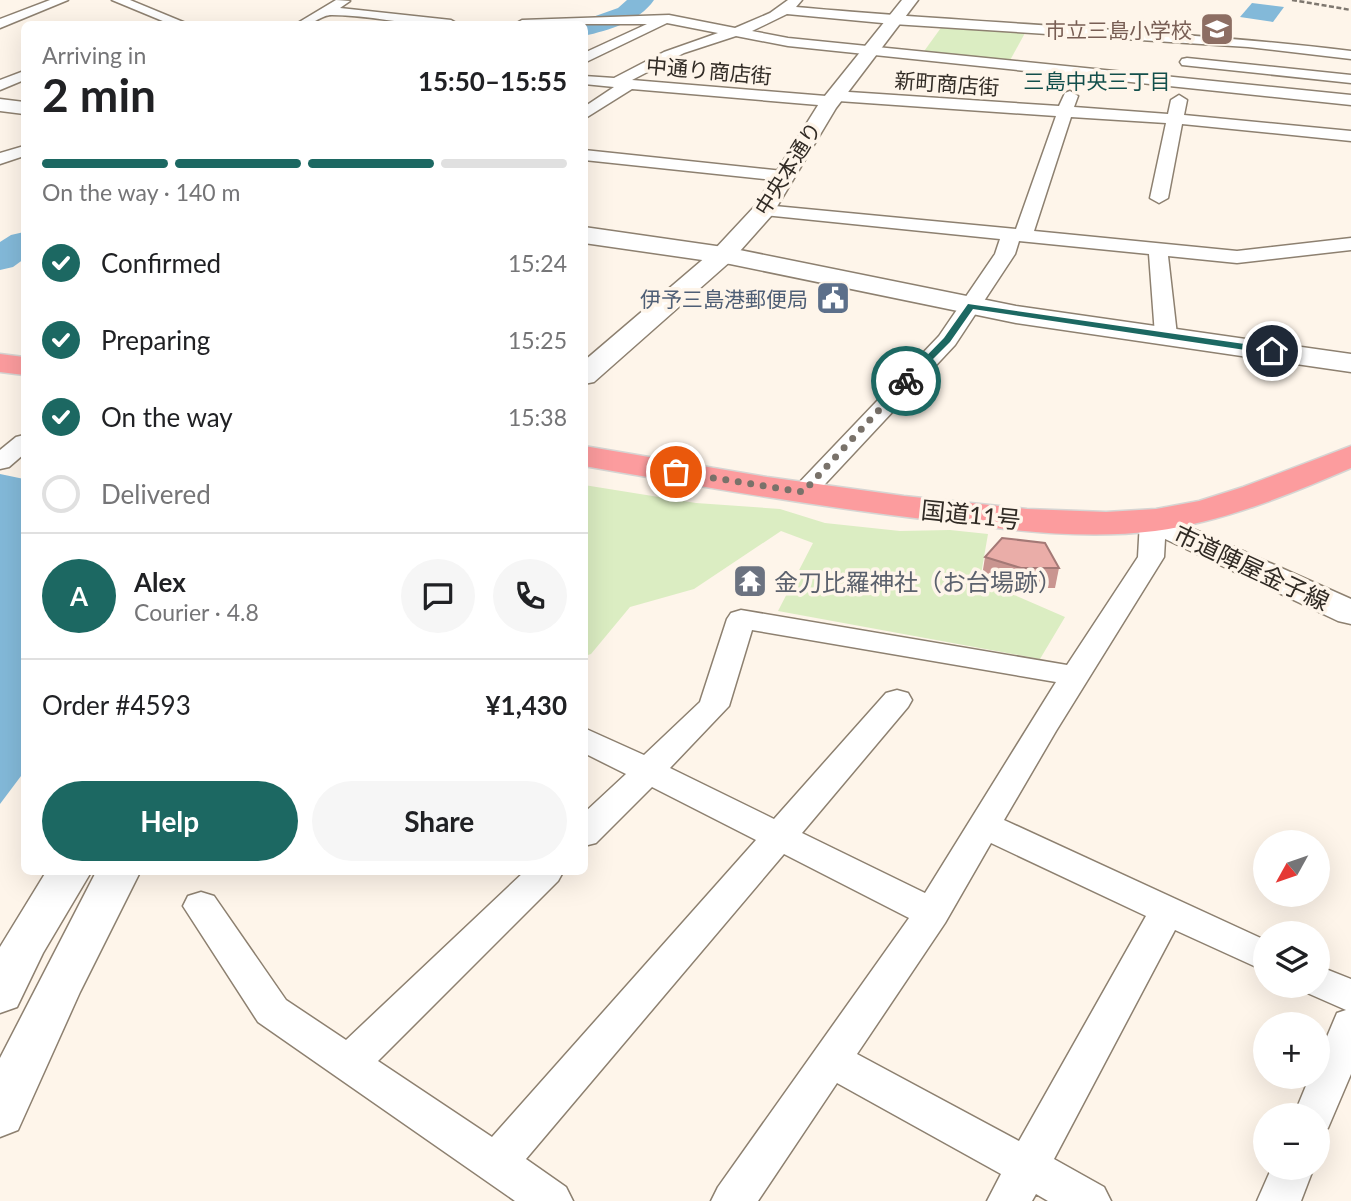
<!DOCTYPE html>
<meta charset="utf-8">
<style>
:root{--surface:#fff;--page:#f6f6f6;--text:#202124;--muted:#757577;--line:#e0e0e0;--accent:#1c6862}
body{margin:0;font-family:Lato,"Noto Sans JP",sans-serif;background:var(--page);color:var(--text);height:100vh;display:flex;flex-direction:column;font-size:26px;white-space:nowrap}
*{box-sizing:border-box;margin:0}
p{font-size:23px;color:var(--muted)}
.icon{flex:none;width:38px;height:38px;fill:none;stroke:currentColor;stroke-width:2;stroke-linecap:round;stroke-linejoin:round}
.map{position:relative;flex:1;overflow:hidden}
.details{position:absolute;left:21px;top:21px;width:567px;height:854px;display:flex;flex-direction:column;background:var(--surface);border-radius:10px;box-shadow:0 7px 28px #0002}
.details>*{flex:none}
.needle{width:46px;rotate:230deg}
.controls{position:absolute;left:1253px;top:830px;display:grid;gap:14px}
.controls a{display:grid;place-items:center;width:77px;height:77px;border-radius:50%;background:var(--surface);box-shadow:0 7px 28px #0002;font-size:35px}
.pin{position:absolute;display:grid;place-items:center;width:60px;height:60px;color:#fff;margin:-30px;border:4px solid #fff;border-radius:50%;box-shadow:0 2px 7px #0007}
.courier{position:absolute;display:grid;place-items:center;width:70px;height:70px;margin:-35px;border:5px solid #1c6862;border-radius:50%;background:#fff;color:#222;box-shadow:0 2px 9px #0007}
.summary em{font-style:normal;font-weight:700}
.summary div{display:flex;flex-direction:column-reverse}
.summary{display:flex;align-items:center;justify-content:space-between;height:119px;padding:0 21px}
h1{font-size:46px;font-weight:700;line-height:52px}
.bar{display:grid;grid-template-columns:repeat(4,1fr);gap:10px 7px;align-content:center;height:84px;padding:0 21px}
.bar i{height:9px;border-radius:5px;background:var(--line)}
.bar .current{background:var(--accent)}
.bar p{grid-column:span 4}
.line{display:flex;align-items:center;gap:18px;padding:0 21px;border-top:2px solid var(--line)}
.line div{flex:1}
.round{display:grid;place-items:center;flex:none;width:74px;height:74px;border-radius:37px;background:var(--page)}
ol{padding:0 21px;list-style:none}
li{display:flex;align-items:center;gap:21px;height:77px}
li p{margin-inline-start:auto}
li .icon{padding:7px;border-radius:50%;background:var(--accent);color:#fff;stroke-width:4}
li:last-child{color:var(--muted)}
li i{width:38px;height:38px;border:4px solid var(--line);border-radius:50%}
.action{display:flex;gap:14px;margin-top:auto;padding:14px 21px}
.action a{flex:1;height:80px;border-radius:42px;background:var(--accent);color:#fff;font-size:28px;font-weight:700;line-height:80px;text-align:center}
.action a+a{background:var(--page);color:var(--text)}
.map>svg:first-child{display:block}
</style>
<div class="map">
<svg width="1351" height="1201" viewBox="0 0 1351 1201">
<rect width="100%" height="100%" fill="#fef5ea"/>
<!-- green -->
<g fill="#dbedc2">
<polygon points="943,25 1019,30 1025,33 1008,64 922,54"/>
<polygon points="584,485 696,503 780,509 825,523 900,531 950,530 988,534 980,580 1065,617 1040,659 778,611 813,543 781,531 694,589 630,607 591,654 585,656"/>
</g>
<!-- water -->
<g fill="#83b9d9">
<polygon points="1252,3 1284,7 1273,22 1240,17"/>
<polygon points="0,474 24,479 24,772 0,804"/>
</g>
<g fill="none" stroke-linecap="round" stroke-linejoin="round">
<!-- river -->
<g fill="#83b9d9" fill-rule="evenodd">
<path d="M627,0H654C639,22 609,30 584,36V24H573L618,8Z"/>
<polygon points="24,232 24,259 13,267 0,270 0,242 11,235"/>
</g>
<!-- minor casing -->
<g stroke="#8d8070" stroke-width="3">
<g id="minor">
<polygon points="50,0 68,0 0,28 0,19"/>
<polygon points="112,0 130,0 188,24 170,24"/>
<path d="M336,0L350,1L340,8L451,20L458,24C416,28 374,15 332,15C319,15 316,26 296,24Z"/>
<path d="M788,0H802L796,7C980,24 1166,29 1351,51V59L1248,47L893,24L787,14L752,31L788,38L1351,95V105L788,46L736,36L684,53L632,80L826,96L834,91L1059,106L1065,93L1070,91L1078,96L1074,107L1168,114L1171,100L1179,95L1187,100L1184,115L1351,131V141L1182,124L1168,198L1159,203L1150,198L1166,123L1071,117L1034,231L1237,251L1351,238V250L1237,263L1168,256L1177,335L1174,340H1158L1155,335L1149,254L1019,241L1015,254L955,345L812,498L803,501L794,498L790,493L794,488L939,336L995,254L1000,239L764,215L755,210L764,205L1016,229L1056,116L838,101L830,106L632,89L584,119V107L614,87L584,84V76L614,78L664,52L718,33L667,23L584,63V53L647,24H515L522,20L669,15L735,28L770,13Z"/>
<polygon points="1187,58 1351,75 1351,83 1182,65 1180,62 1182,59"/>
<polygon points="24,71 24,80 0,90 0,80"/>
<polygon points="24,146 24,156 0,164 0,153"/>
<polygon points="584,150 783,171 792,176 783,181 584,160"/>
<polygon points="24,435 24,454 9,467 0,469 0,450 16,437"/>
<path d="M1153,513L1162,515L1166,521L1164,557L1056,731L1004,820L1265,940V971L1175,930L1054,1159L1104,1187L1111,1201H1048L1036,1194L1032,1201H987L1001,1174L837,1083L758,1201H711L718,1187L909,918L784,854L526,1159L566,1187L573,1201H515L258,1022L183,906L188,896L201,892L214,896L286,1000L346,1040L524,872H563L558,881L378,1061L492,1137L756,840L652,787L596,843L584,846V813L626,774L584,753V728L644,755L700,702L727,619L731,613L741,610L1067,665L1138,557L1140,521L1144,515ZM752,630L1056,682L925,893L802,833L908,707L912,700L908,693L897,690L886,693L774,819L670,768L729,706ZM991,843L1146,916L1019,1141L857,1054L945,923Z"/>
<polygon points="1318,966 1351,979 1351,1074 1328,1128 1318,1132 1318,1115 1294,1115 1310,1076 1318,1076 1318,1058 1337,1013 1346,1010 1305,992 1301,985 1318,985"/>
<polygon points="1272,1167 1314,1167 1301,1201 1257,1201"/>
</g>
</g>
<!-- tertiary casing -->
<g stroke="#8d8070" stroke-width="3">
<g id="tertiary">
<polygon points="902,0 918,0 836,108 772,215 732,260 594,382 584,384 584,361 714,250 755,206 820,102"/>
<polygon points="1153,511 1351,599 1351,624 1338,621 1142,528 1137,521 1142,514"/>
<polygon points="46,872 91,872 43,953 17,1007 0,1013 0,947"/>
<polygon points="96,872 140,872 80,992 18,1130 0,1137 0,1058"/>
</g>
</g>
<!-- secondary casing -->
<g stroke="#8d8070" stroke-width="3">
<g id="secondary">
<polygon points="0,99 24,102 24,114 0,111"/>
<polygon points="584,227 730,248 1016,306 1351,354 1351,372 1016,323 730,264 584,243"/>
</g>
</g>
<!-- trunk casing -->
<g stroke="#d6d5d3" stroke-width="3">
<g id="trunk">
<polygon points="0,354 24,357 24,375 0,372"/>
<path d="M584,446L767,477L904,496L1027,509L1106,512L1156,509L1199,501L1243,487L1351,446V468C1288,495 1223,522 1155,531C1083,540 1010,530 939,521C835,509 732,492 630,474L584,466Z"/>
</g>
</g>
<!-- minor -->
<use href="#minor" fill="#fff" fill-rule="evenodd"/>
<!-- tertiary -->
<use href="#tertiary" fill="#fff" fill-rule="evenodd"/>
<!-- secondary -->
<use href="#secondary" fill="#fff" fill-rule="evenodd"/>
<!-- trunk -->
<use href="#trunk" fill="#fc9c9e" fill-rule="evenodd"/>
<!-- rail -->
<polyline stroke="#7e776f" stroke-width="2.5" stroke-dasharray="5 2.5" stroke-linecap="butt" points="1292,0 1351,10"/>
</g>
<!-- wall -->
<polygon fill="#c99590" points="985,557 1059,568 1055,588 1017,588 982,576"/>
<!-- building -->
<polygon fill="#eaada8" stroke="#a47976" stroke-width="2" points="1002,538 1045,543 1059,568 1021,568 985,557"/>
<!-- route -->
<polygon fill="#1c6862" points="968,304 1272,348 1276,351 1272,354 973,309 950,342 909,383 903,383 903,380 944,338"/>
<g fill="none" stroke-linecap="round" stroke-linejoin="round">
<!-- done -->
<polyline stroke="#79726a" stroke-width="7" stroke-dasharray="0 12.6" points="676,472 803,492 906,381"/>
</g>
<!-- icons -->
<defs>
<g id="school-square" transform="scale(1.75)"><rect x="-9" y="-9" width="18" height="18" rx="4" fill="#8d6e63" stroke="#fef5ea"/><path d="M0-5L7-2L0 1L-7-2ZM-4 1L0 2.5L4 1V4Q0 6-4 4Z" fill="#fff"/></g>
<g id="civic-square" transform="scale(1.75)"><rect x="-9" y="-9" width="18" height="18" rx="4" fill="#5c6f8a" stroke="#fef5ea"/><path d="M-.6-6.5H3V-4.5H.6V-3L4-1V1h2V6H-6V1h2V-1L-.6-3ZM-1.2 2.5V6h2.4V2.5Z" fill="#fff"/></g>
<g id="temple-square" transform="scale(1.75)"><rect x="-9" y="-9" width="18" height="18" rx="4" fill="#6b7280" stroke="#fef5ea"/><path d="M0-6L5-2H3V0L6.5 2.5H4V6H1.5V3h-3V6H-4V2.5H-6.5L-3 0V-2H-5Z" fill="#fff"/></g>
</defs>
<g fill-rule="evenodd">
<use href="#school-square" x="1217" y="29"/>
<use href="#civic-square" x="833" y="298"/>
<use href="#temple-square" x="750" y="581"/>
</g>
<g text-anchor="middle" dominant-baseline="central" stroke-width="7" stroke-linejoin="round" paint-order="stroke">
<!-- far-education labels -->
<g font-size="21" fill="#785e54" stroke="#fef5ea" text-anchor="end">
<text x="1192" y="29">市立三島小学校</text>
</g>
<!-- far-street labels -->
<g font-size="21" fill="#312b25" stroke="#fef5ea">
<text transform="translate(709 70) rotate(5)">中通り商店街</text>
<text transform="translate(947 83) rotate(4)">新町商店街</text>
<text transform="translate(787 168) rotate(-58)">中央本通り</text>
</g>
<!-- far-neighbourhood labels -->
<g font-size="21" fill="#134f4b" stroke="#fef5ea">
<text x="1097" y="80">三島中央三丁目</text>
</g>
<!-- far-service labels -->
<g font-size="21" fill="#4e5e75" stroke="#fef5ea" text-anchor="end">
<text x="808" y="298">伊予三島港郵便局</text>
</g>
<!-- street labels -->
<g font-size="24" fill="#312b25" stroke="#fef5ea">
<text transform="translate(971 514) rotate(6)">国道11号</text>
<text transform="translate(1252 567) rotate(25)">市道陣屋金子線</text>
</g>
<!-- worship labels -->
<g font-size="24" fill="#5b616d" stroke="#fef5ea" text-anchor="start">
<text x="774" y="581">金刀比羅神社（お台場跡）</text>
</g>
</g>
</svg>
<div class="controls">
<a><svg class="needle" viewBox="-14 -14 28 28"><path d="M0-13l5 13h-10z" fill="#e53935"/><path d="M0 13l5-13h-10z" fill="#757577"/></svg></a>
<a><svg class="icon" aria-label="layers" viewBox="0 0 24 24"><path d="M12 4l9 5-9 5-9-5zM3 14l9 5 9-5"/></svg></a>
<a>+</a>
<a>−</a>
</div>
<div class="pin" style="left:676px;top:472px;background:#ea580c"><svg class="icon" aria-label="bag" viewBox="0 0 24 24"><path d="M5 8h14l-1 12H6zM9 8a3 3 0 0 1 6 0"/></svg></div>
<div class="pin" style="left:1272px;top:351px;background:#1f2937"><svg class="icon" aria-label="home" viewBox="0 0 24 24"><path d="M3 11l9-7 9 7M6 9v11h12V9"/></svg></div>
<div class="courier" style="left:906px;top:381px"><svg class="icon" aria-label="bike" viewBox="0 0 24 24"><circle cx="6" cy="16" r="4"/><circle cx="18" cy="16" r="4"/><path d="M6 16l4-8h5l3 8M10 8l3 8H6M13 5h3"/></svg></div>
<section class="details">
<div class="summary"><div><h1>2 min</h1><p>Arriving in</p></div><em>15:50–15:55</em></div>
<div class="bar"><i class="current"></i><i class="current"></i><i class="current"></i><i></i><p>On the way · 140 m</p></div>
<ol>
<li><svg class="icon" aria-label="check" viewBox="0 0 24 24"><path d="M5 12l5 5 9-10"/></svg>Confirmed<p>15:24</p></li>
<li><svg class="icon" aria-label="check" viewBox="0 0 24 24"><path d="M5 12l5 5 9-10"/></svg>Preparing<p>15:25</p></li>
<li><svg class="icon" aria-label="check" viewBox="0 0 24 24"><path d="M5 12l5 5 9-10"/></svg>On the way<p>15:38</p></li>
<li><i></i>Delivered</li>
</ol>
<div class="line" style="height:126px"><b class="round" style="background:var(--accent);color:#fff">A</b><div><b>Alex</b><p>Courier · 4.8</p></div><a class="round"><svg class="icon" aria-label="chat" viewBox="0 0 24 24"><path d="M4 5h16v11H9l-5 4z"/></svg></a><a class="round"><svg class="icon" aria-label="phone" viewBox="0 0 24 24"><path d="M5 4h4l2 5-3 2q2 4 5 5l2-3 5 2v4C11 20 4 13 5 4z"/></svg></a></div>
<div class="line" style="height:91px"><div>Order #4593</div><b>¥1,430</b></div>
<div class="action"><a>Help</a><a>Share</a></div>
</section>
</div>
